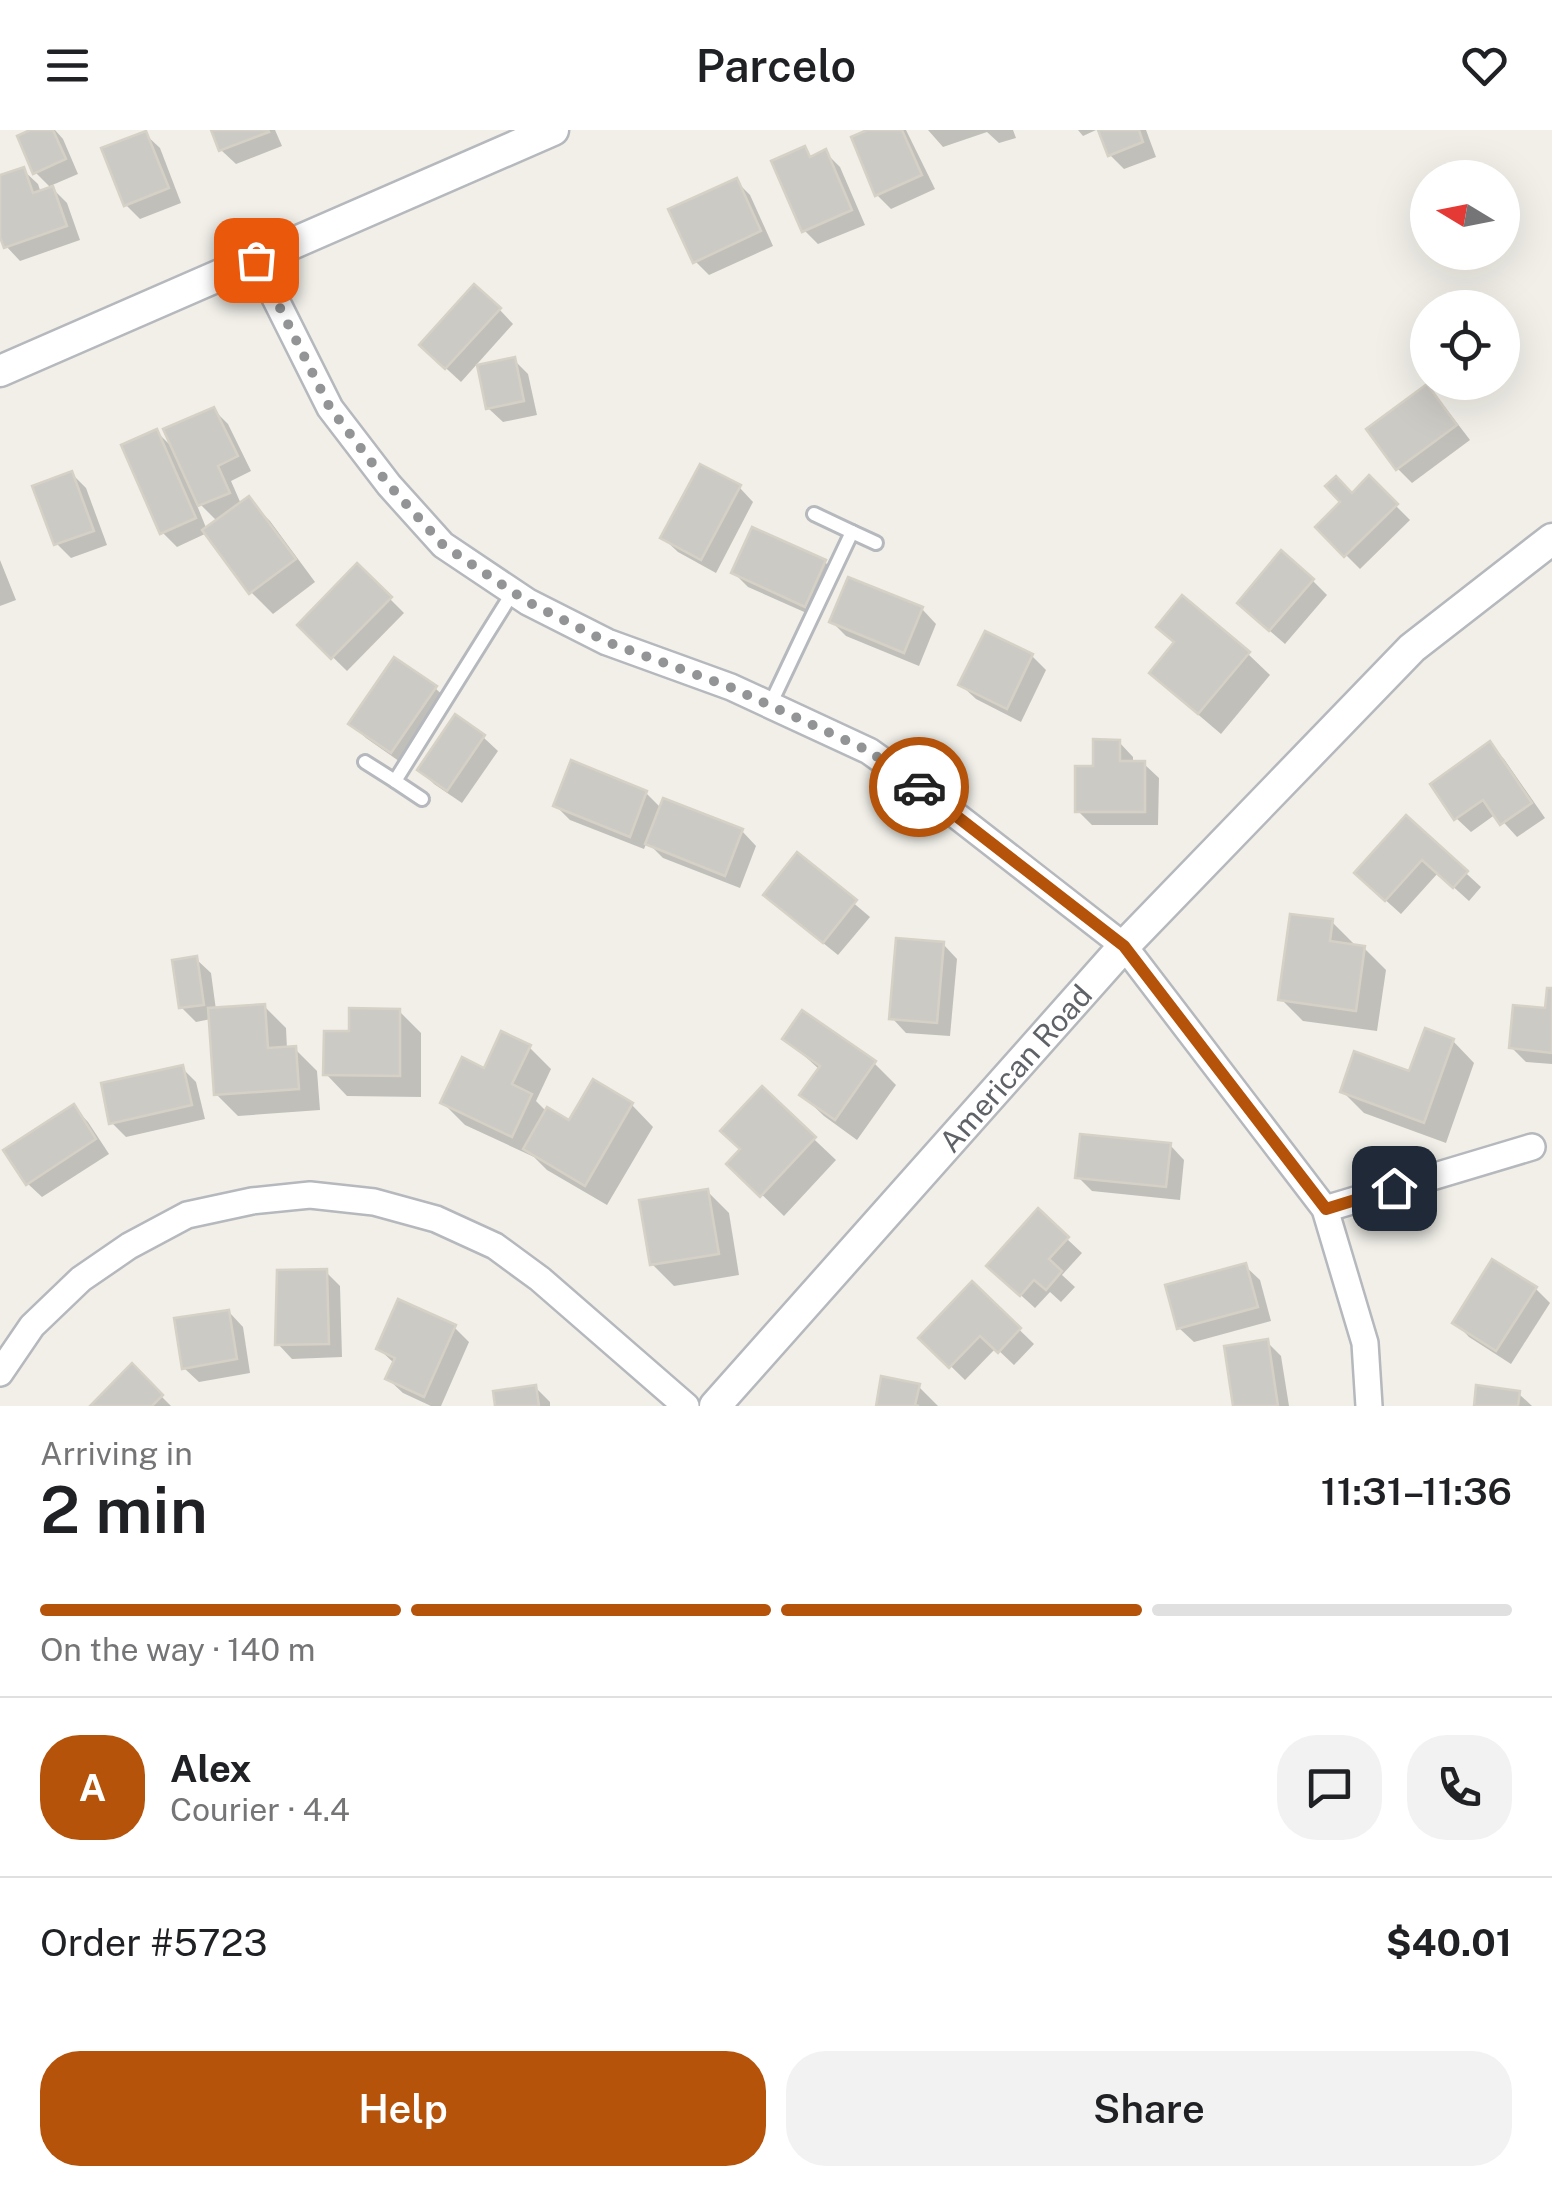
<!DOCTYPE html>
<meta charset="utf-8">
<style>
:root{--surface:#fff;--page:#f2f2f2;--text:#202124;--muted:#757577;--line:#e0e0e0;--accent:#b45309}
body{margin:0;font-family:"Public Sans",sans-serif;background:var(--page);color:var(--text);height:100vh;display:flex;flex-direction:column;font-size:38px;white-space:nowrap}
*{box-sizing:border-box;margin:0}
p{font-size:32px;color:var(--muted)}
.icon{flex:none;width:55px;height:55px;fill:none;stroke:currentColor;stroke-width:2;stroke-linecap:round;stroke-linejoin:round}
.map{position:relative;height:1276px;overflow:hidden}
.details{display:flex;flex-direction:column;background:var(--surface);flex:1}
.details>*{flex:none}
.needle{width:65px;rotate:280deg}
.fabs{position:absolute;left:1410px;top:30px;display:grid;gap:20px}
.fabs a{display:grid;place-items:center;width:110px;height:110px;border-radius:50%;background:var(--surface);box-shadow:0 10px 40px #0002;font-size:50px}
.pin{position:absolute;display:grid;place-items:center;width:85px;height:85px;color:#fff;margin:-42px;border-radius:20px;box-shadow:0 5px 15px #0006}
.courier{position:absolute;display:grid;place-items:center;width:100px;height:100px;margin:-50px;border:8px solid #b45309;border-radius:50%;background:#fff;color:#222;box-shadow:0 2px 12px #0007}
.overview em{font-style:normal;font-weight:600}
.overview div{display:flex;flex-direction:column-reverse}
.overview{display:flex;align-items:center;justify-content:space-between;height:170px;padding:0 40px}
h1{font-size:65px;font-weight:600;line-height:75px}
.bar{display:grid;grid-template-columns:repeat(4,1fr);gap:15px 10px;align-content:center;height:120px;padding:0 40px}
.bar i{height:12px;border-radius:8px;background:var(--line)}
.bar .active{background:var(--accent)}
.bar p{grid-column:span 4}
.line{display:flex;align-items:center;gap:25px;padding:0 40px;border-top:2px solid var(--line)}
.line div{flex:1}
.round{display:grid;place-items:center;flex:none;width:105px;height:105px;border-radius:40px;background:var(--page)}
.cta{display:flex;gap:20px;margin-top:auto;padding:20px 40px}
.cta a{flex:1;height:115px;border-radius:40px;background:var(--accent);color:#fff;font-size:40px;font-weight:600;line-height:115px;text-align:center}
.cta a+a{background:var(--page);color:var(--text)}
header{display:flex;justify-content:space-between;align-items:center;height:130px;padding:0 40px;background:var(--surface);font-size:45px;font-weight:600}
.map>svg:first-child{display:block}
</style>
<header><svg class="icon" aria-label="menu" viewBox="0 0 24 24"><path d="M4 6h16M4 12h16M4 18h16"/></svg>Parcelo<svg class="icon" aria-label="heart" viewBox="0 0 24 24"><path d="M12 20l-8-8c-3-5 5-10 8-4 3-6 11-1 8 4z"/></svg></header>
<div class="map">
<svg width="1552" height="1276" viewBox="0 0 1552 1276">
<rect width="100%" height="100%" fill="#f1efe8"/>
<!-- shadow -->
<g fill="#0003" fill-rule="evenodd">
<polygon points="36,0 55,0 63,9 78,44 50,56 67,73 80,110 20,131 6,116 0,99 0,48 23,40 38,54 41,63 52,59 35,42"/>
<polygon points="214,0 275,0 282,16 236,34 221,20"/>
<polygon points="873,0 906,0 935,59 891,79 877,65"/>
<polygon points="928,0 1013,0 1016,8 999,13 987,2 943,17"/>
<polygon points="1078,0 1096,0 1083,6"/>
<polygon points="1100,0 1146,0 1156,27 1124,39 1110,25"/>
<polygon points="145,4 160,18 181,73 140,89 126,75"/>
<polygon points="804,19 813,28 825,22 840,37 865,95 818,114 804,100"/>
<polygon points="736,51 750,65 773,116 709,145 695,131"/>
<polygon points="499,179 513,194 461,252 436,229"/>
<polygon points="514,230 528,244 537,285 503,292 488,278"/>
<polygon points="1427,258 1441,272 1470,310 1412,353 1398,339 1370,300"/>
<path d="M214,280L228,294L251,341L231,351L241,374L248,369L270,391L315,452L273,484L251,462L207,403L177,417L162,402L157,302L175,320ZM194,368L218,392L207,400Z"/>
<polygon points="72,344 86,358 107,415 71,428 57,414"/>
<polygon points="1369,349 1410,390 1360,439 1318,397"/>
<polygon points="739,357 753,372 716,443 678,422 663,408"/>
<polygon points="0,430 16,470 0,476"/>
<polygon points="825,432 839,447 820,489 748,457 734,443"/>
<polygon points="357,436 404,483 347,541 300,495"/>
<polygon points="1313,451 1327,465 1285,514 1254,487"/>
<polygon points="922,479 936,494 919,536 846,506 832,492"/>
<polygon points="1176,514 1248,524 1270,545 1221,604 1174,564 1152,543"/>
<polygon points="1032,526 1046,540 1021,592 976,569 961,555"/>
<polygon points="435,558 450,572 406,636 366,608 351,593"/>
<polygon points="483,607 498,621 462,673 434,654 420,639"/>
<polygon points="1119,612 1133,627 1133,634 1144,634 1159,648 1158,695 1092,695 1078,681 1095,639"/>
<polygon points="1489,615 1504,629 1545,688 1517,707 1496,684 1471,702 1456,688"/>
<polygon points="646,663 662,679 742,701 756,716 740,758 663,728 647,712 644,719 570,690 556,676"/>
<polygon points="1406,688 1481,757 1469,771 1438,743 1401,784 1371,757"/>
<polygon points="798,726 870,787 838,825 781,779"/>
<polygon points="1332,792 1354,814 1353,817 1364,818 1386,840 1377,901 1303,891 1281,869"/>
<polygon points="943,814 957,829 950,906 906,903 892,888"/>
<polygon points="196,829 211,843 216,880 264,876 286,898 287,919 295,919 317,941 320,980 238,986 216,964 211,889 196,892 181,877"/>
<polygon points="1552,861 1552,934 1526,932 1511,917 1547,881"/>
<polygon points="399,881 421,903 421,967 347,966 326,944"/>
<polygon points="786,909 874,933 896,955 857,1010 824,986 802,965 820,940"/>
<polygon points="1453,911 1474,933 1446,1013 1364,983 1342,961 1411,944"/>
<polygon points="529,917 551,939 536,971 547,982 570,994 632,975 653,997 607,1075 547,1040 534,1027 465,995 443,973"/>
<polygon points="182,938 196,952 205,989 126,1007 112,993"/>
<polygon points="762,960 836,1030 784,1086 730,1034 743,1020"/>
<polygon points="74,977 88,992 109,1024 42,1067 27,1053"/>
<polygon points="1170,1015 1184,1030 1180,1070 1092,1061 1078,1047"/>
<polygon points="707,1061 729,1083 739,1145 674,1156 652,1134"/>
<polygon points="1038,1082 1082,1123 1062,1145 1075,1157 1061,1172 1050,1162 1035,1178 1004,1150"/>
<polygon points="1493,1132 1536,1159 1550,1173 1511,1234 1469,1207 1455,1192"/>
<polygon points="1245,1136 1260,1150 1271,1191 1194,1212 1179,1198"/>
<polygon points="326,1142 340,1156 342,1227 292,1229 278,1214"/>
<polygon points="973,1155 1034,1214 1014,1235 996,1218 965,1250 922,1208"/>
<polygon points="229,1182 243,1197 250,1243 199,1252 184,1238"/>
<polygon points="454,1197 469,1212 441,1276 431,1276 403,1263 388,1249 395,1234 379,1219"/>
<polygon points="1267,1212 1281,1226 1289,1276 1235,1276"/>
<polygon points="132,1237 171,1276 94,1276"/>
<polygon points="918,1256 938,1276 878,1276"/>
<polygon points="535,1257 550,1272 550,1276 497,1276"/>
<polygon points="1519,1264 1532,1276 1476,1276"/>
</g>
<!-- building -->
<g fill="#cccac5" stroke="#d6d1c6" stroke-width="2.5">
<polygon points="30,0 53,0 66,29 33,44 17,6"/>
<polygon points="211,0 268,0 269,2 219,21"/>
<polygon points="867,0 902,0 922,45 875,66 851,7"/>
<polygon points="1098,0 1139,0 1143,12 1108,26"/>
<polygon points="146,1 169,58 124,76 101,18"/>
<polygon points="805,16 810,27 826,19 852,80 802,102 771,31"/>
<polygon points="24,37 33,63 53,56 67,96 4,118 0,107 0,45"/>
<polygon points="737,48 761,101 693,133 668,79"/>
<polygon points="474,154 501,178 445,239 419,215"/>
<polygon points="515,227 524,271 486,279 477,235"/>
<polygon points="1427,254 1457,295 1396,340 1366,299"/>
<polygon points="214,277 238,326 218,336 230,363 198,376 163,299"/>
<polygon points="157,299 196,388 160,404 121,315"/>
<polygon points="700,334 741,355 701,430 660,408"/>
<polygon points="72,341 94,401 54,415 32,356"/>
<polygon points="1369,345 1398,374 1344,427 1315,397 1340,372 1325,356 1336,346 1352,363"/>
<polygon points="249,366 296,429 249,464 202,400"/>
<polygon points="752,397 826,430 805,477 731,443"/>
<polygon points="1281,420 1314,449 1269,501 1237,473"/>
<polygon points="357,433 392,467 331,529 297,495"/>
<polygon points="848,447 923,477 904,523 829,492"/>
<polygon points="1182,465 1250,522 1198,584 1149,543 1174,512 1156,497"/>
<polygon points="985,501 1033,524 1007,579 958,555"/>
<polygon points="394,527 437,556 391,623 348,594"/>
<polygon points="455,584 485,605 447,661 417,640"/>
<polygon points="1093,609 1120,610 1120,631 1145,631 1145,682 1075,682 1075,636 1093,636"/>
<polygon points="1490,611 1532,673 1500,695 1483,670 1454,690 1430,654"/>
<polygon points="571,630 647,661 630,707 553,676"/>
<polygon points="663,668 743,699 725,746 645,714"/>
<polygon points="1406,685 1468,741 1453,758 1422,730 1385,771 1354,743"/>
<polygon points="797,722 857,770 823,813 763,765"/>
<polygon points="1290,784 1333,789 1330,811 1365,816 1356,881 1278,870"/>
<polygon points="896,808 944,812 937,893 889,889"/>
<polygon points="197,826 204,875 179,878 172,830"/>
<polygon points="1547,858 1552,858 1552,923 1509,918 1513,875 1545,878"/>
<polygon points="265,874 268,918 296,916 299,959 214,965 208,878"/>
<polygon points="349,878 400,879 400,946 323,945 324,901 349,901"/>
<polygon points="802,880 876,931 835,990 799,965 820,936 782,909"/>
<polygon points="1425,898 1454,909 1424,993 1340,962 1354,921 1409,941"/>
<polygon points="501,901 531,915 512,954 532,964 512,1007 440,973 462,927 484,938"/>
<polygon points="183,935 192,975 109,994 101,953"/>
<polygon points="593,949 633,973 585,1056 523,1019 547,977 569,990"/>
<polygon points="762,956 816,1007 760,1067 726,1034 740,1019 720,1001"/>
<polygon points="74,974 96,1009 26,1055 3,1020"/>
<polygon points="1080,1004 1171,1013 1166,1057 1075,1048"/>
<polygon points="708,1059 719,1124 650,1135 639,1070"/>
<polygon points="1038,1078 1069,1107 1049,1129 1062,1141 1046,1160 1034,1150 1020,1166 986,1136"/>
<polygon points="1492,1129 1537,1157 1496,1221 1452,1193"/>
<polygon points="1246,1133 1258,1177 1177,1199 1165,1155"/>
<polygon points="327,1139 329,1214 275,1215 277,1140"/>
<polygon points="972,1151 1021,1198 998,1223 980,1206 949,1238 918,1208"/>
<polygon points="398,1169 456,1195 424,1267 385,1249 395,1228 376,1219"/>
<polygon points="229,1180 237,1229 182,1239 174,1188"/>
<polygon points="1268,1209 1278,1276 1233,1276 1224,1216"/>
<polygon points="132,1233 163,1265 152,1276 90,1276"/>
<polygon points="881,1246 920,1254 915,1275 919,1276 876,1276"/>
<polygon points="536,1255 539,1276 495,1276 493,1261"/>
<polygon points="1476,1255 1520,1261 1518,1276 1474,1276"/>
</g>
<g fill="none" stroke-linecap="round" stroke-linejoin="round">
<!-- service casing -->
<g stroke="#b5b8bc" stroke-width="18">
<g id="service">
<polyline points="852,402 876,413"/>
<polyline points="770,575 852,402 814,384"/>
<polyline points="365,632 395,651 513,462"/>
<polyline points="395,651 422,669"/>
</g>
</g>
<!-- minor casing -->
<g stroke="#b5b8bc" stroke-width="30">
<g id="minor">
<polyline points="256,130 330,278 389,355 443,415 528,472 607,512 731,557 869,621 921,658 1124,816 1325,1079 1365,1213 1369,1276"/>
<polyline points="1325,1079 1532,1017"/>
<polyline points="0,1243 32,1196 81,1149 129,1116 187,1085 252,1071 310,1065 374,1072 436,1089 495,1116 540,1149 686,1276"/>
</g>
</g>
<!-- tertiary casing -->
<g stroke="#b5b8bc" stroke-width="35">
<g id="tertiary">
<polyline points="0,241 553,0"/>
<path id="s1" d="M715,1276L1124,816L1412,518L1552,409"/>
</g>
</g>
<!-- service -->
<use href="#service" stroke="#fff" stroke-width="12"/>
<!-- minor -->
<use href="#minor" stroke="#fff" stroke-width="25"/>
<!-- tertiary -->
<use href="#tertiary" stroke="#fff" stroke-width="30"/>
</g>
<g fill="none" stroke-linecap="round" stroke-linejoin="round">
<!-- done -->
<polyline stroke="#929495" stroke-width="10" stroke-dasharray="0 18" points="256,130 330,278 389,355 443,415 528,472 607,512 730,557 869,621 919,657"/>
<!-- route -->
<polyline stroke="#b45309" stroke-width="12" points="919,657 1124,816 1326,1079 1394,1058"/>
</g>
<g text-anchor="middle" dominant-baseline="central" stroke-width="9" stroke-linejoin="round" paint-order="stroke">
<!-- street labels -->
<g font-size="30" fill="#5f6368" stroke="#fff">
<text stroke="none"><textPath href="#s1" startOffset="452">American Road</textPath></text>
</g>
</g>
</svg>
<div class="fabs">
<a><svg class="needle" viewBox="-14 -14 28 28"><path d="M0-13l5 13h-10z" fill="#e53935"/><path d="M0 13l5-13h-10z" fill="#757577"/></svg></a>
<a><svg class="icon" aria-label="locate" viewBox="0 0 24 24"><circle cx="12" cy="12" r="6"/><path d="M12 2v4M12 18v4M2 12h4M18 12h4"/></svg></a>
</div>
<div class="pin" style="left:256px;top:130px;background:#ea580c"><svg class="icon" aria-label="bag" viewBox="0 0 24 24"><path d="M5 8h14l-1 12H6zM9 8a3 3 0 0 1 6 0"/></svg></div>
<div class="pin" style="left:1394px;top:1058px;background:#1f2937"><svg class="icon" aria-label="home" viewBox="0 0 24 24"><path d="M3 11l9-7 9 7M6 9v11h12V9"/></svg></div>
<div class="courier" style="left:919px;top:657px"><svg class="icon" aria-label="car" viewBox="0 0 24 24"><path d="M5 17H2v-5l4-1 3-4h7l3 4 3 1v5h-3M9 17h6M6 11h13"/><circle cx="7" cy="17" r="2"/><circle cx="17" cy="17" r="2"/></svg></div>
</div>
<section class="details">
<div class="overview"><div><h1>2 min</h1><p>Arriving in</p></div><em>11:31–11:36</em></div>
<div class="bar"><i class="active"></i><i class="active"></i><i class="active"></i><i></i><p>On the way · 140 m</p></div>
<div class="line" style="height:180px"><b class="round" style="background:var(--accent);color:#fff">A</b><div><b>Alex</b><p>Courier · 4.4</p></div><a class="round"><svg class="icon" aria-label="chat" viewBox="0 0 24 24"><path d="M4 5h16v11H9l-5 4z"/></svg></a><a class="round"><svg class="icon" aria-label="phone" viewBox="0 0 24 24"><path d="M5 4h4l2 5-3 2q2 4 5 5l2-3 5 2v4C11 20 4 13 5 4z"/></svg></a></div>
<div class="line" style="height:130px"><div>Order #5723</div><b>$40.01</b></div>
<div class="cta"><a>Help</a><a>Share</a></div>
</section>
